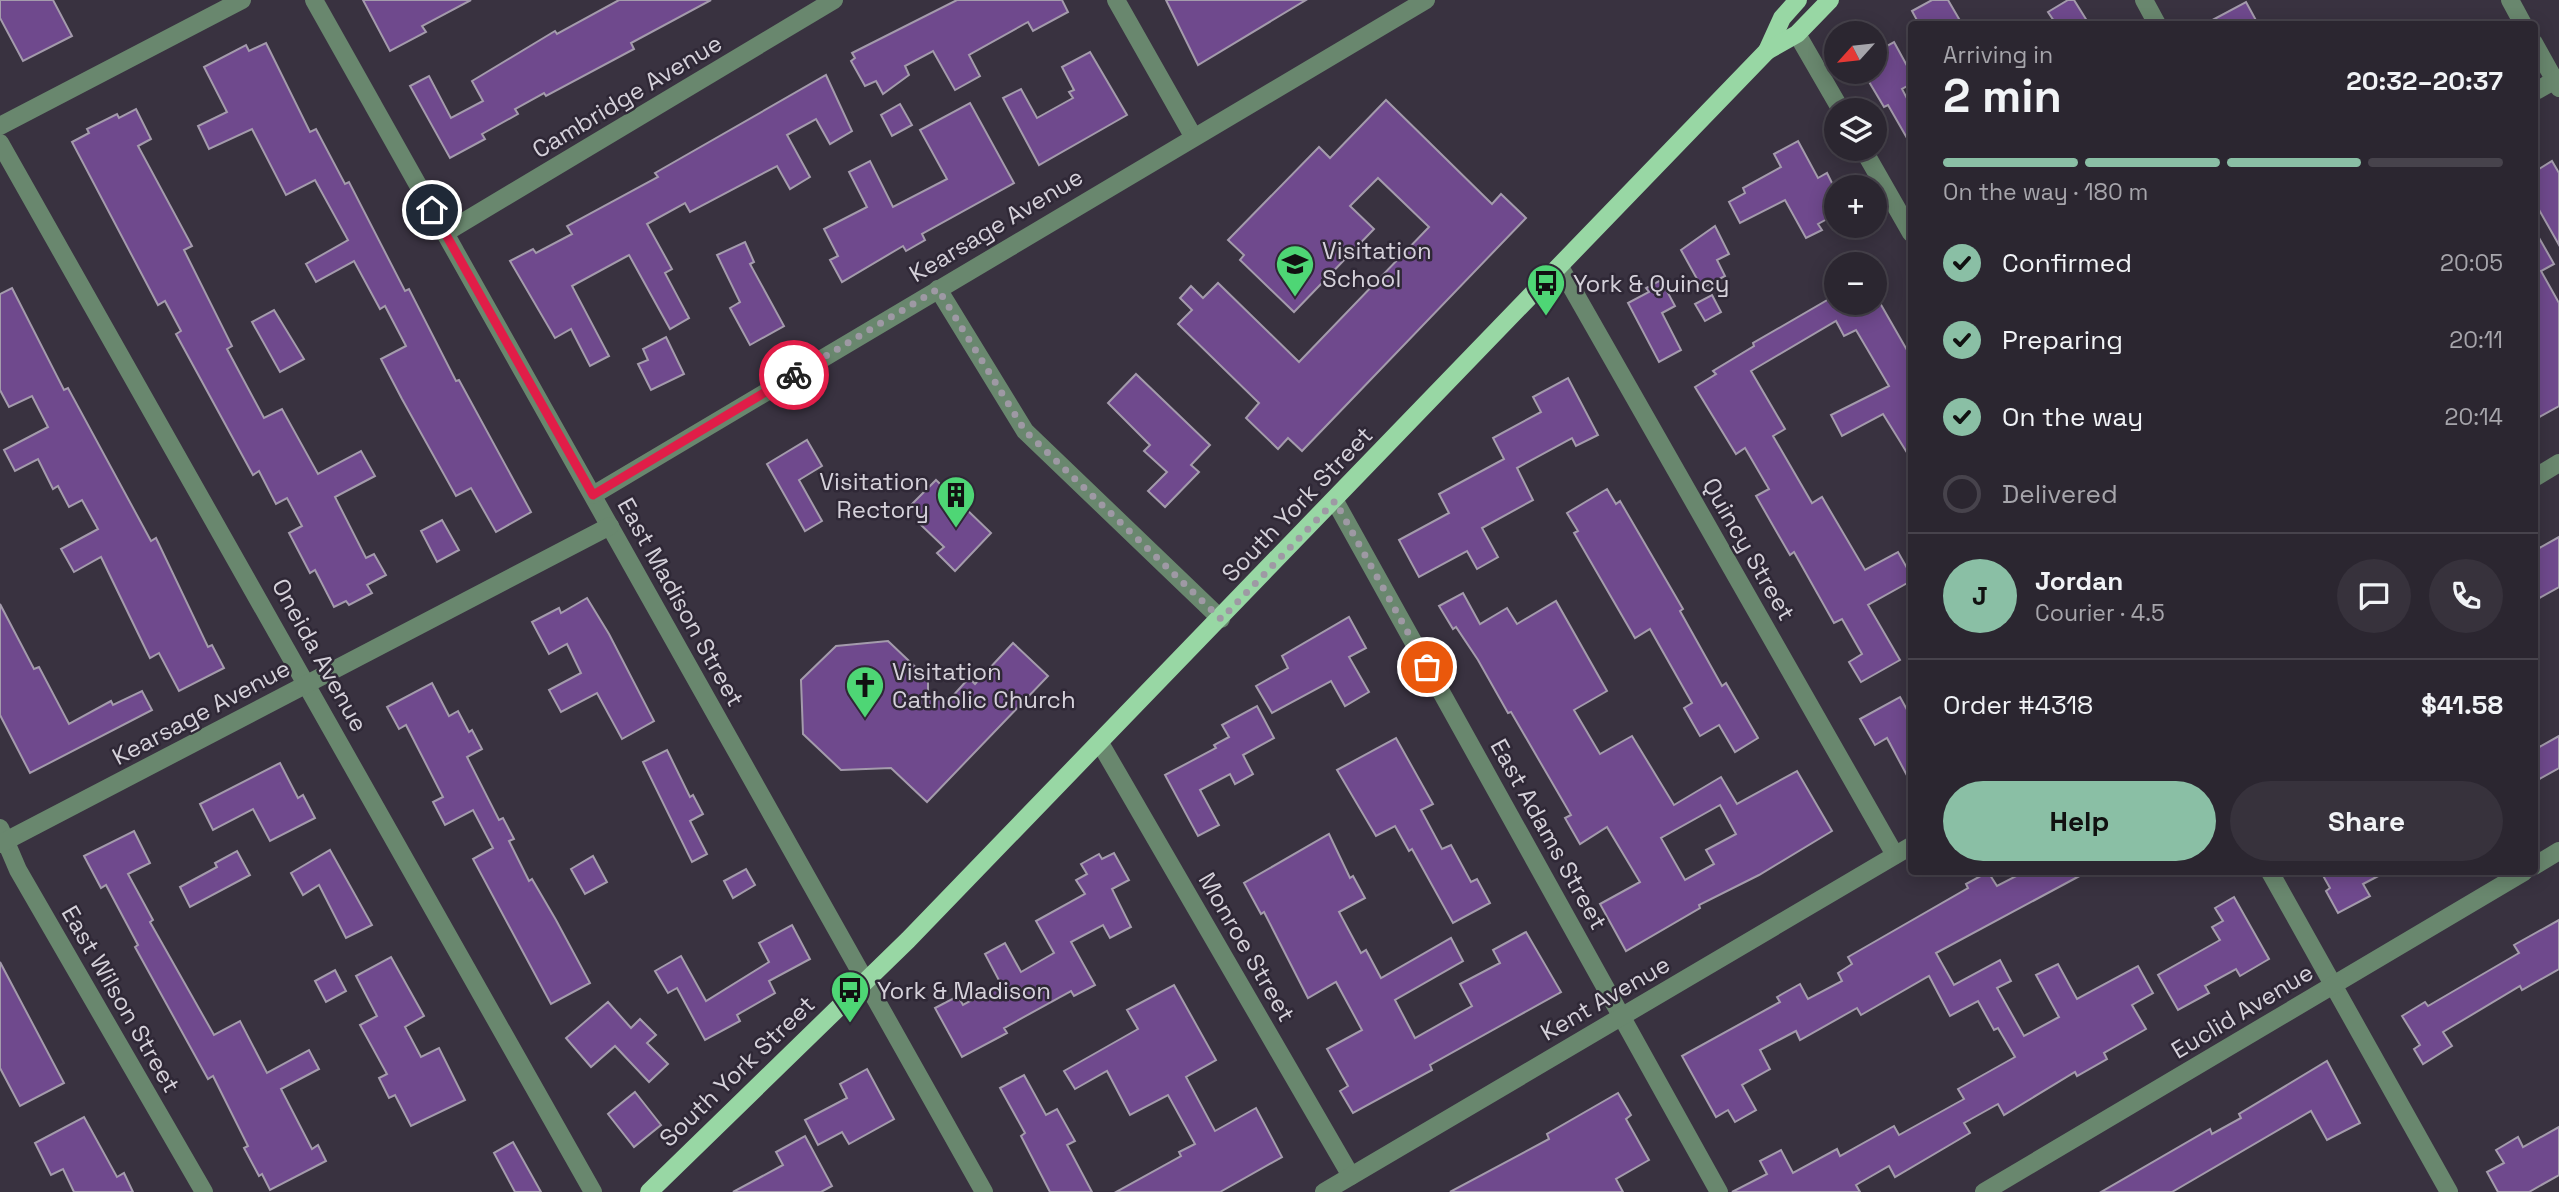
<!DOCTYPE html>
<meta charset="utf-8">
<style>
:root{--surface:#2b2630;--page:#37323c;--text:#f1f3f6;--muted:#a6a5ab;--line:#47434c;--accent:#8abfa5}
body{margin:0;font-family:"Space Grotesk",sans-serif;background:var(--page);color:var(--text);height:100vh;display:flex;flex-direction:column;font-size:26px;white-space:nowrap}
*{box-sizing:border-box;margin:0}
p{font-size:23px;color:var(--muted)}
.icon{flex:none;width:38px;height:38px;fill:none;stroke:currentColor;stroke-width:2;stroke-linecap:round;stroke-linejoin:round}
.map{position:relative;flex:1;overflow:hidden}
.drawer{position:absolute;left:1908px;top:21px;width:630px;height:854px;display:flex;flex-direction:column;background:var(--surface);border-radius:7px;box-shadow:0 4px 18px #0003,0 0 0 2px var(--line)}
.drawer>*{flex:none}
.needle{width:46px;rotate:243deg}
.fabs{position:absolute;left:1824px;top:21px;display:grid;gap:14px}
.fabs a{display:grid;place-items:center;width:63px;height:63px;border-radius:50%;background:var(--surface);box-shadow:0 4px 18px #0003,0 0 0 2px var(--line);font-size:35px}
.pin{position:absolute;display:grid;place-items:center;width:60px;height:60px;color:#fff;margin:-30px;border:4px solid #fff;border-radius:50%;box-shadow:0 2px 7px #0007}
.courier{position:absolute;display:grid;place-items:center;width:70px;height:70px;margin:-35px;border:5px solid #e11d48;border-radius:50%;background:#fff;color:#222;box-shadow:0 2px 9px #0007}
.head em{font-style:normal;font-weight:600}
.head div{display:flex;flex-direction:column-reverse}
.head{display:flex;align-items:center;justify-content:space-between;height:119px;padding:0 35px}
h1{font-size:46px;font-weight:600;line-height:52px}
.bar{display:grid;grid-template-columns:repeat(4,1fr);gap:10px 7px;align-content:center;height:84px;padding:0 35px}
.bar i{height:9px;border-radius:5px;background:var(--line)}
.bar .active{background:var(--accent)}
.bar p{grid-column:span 4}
.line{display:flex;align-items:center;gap:18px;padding:0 35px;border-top:2px solid var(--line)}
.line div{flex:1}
.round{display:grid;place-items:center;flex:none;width:74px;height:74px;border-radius:37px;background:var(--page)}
ol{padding:0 35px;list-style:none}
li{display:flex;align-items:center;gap:21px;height:77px}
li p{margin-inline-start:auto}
li .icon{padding:7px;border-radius:50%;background:var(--accent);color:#111;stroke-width:4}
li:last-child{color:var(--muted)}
li i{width:38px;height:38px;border:4px solid var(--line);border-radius:50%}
.primary-button{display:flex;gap:14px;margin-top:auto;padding:14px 35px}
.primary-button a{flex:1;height:80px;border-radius:42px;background:var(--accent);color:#111;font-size:28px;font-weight:600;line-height:80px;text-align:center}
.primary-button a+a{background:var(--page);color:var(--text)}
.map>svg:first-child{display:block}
</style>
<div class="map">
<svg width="2559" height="1192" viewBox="0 0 2559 1192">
<rect width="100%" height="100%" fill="#393240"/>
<!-- building -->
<g fill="#6f498d" stroke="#a49bac" stroke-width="2" fill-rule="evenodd">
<polygon points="0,0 53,0 72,36 23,61 0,18"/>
<polygon points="363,0 471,0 422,26 426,32 390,51"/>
<polygon points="619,0 711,0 631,43 634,49 546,96 544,93 515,109 518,114 482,134 485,139 450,158 410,86 429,76 451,118 483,101 472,81 555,31 557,34"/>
<polygon points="957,0 1062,0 1068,12 1033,31 1028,22 969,55 980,76 955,90 933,51 905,66 909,75 883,94 876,81 865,86 851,61 855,58 852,53"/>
<polygon points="1166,0 1306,0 1198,65"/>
<polygon points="1932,0 1948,0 1962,24 1919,24 1912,11"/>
<polygon points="2068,0 2074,0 2089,24 2056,24 2048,12"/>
<polygon points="2246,2 2258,24 2205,24"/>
<polygon points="1894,42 1911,73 1911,84 1902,89 1911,106 1911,145 1888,105 1884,107 1868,80 1875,76 1874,53"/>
<polygon points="266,43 310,132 316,129 345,184 349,182 405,291 409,289 456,381 459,380 531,512 496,532 471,488 456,496 402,399 381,359 406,346 385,306 380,309 354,261 316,282 306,264 348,240 315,180 286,195 252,129 209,149 198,126 227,112 204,67 246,45 249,51"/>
<polygon points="1090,52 1127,115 1039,165 1003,98 1021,89 1037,118 1073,98 1069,92 1074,90 1062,67"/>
<polygon points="826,75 852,131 830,144 816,119 787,135 810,177 790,189 777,166 690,212 685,203 647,224 672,269 665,273 689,318 670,329 629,255 572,286 609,356 590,366 571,329 555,338 510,261 533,249 536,253 572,234 567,226 658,177 655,173"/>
<polygon points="1386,100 1492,204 1501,194 1526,218 1302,451 1288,438 1278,449 1246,418 1259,403 1178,324 1192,310 1180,298 1191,286 1203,298 1218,283 1299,362 1429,227 1378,178 1350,206 1374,229 1294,312 1240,260 1244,255 1228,240 1319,147 1330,158"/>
<polygon points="970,103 1014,183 922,234 925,240 906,251 903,246 842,282 830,260 838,256 824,229 867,207 849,172 870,161 893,207 947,179 920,130"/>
<polygon points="900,104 912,125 892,136 881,115"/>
<polygon points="136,109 151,139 138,146 192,246 184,250 232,346 227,349 264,418 282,409 318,474 361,451 375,476 335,497 366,558 374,554 386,575 367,585 372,593 349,605 346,601 334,607 315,570 310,573 289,533 302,526 287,498 276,504 259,471 253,475 176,334 181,331 165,301 158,305 72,142 89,133 87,129 117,114 119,118"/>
<polygon points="1798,141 1818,178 1827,173 1835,189 1826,194 1836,214 1818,224 1822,230 1806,238 1785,200 1740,223 1729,202 1745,193 1743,188 1781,167 1774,154"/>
<polygon points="2552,161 2559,173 2559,245 2534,201 2534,172"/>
<polygon points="1715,226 1729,254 1717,260 1725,276 1702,288 1681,250"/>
<polygon points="2534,229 2554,264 2541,271 2559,303 2559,406 2534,420"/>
<polygon points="745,242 754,262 750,264 784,326 750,345 730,308 740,302 717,255"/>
<polygon points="1661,280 1675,306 1662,313 1681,350 1659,362 1628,303 1649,292 1646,288"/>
<polygon points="12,288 64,390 68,388 151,541 156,538 208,647 212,645 224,668 179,691 159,653 150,658 101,557 74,572 61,549 98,529 82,500 69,507 58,486 53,489 38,459 15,471 4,450 48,427 32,396 9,407 0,390 0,294"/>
<polygon points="1712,295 1721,312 1705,321 1695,304"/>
<polygon points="1836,295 1836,303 1880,303 1911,357 1911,459 1883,414 1842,436 1831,415 1889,386 1856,330 1844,336 1836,321 1751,371 1785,429 1773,436 1812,503 1822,497 1865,570 1898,552 1911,575 1911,581 1868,605 1900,660 1861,682 1849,662 1862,654 1842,619 1834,623 1794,552 1790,555 1756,496 1769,489 1745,448 1736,454 1695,387 1716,374 1713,371 1754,346 1753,343"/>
<polygon points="274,310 304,359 280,372 252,322"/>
<polygon points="666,337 684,374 651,390 638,364 648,360 643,349"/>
<polygon points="1136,374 1210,445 1191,465 1199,472 1165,507 1148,491 1167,472 1144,451 1150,445 1108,403"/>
<polygon points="1568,378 1598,435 1576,446 1572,438 1517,468 1533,500 1482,528 1498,557 1477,569 1467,551 1419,577 1399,540 1449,513 1439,494 1504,459 1493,438 1541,412 1533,397"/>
<polygon points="807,440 822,466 799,480 822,521 805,531 767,464"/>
<polygon points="936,480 991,533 955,571 937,553 944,547 921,525 926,520 911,505"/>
<polygon points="1607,489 1616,504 1620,501 1683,609 1680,611 1722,686 1726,683 1758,738 1735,752 1719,725 1700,736 1684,708 1692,703 1650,629 1635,638 1574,533 1578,531 1567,513"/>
<polygon points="442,520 459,550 437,562 421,531"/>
<polygon points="2559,537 2559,587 2534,601 2534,551"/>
<path d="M1463,593L1480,624L1507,608L1517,624L1556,601L1607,691L1574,710L1600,754L1632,736L1674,805L1721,777L1737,804L1797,771L1832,831L1759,875L1699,905L1700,908L1626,951L1600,904L1640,882L1607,827L1580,844L1565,818L1571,815L1511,712L1508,713L1478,660L1456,627L1453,629L1439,606ZM1720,805L1736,834L1706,850L1714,864L1685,880L1661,838Z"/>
<polygon points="587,598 609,634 654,721 622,739 597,693 561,712 549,690 581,673 567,644 549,654 532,622 559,608 561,613"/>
<polygon points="0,604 34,669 39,667 69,724 111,701 113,705 142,691 152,710 30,773 0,715"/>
<polygon points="1349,617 1366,648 1349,657 1369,692 1345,706 1331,681 1272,713 1256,686 1288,668 1282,656"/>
<polygon points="888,641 928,679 928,698 951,698 969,678 975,684 1013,643 1048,676 927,802 891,768 841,770 803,734 801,680 836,646"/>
<polygon points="432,683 449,716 458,711 469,732 472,730 482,749 467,757 499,820 503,818 514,839 509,841 529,881 532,879 556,920 590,983 551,1004 473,859 493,848 473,810 445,825 433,802 443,797 406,725 399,729 387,707"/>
<polygon points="1900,697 1911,717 1911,783 1887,738 1875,745 1860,719"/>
<polygon points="1257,706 1274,738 1243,755 1253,774 1235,784 1230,774 1200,790 1219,825 1198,836 1165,775 1216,748 1214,745 1229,737 1222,725"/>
<polygon points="2559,736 2559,768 2534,782 2534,750"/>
<polygon points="1396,738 1433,804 1421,810 1442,849 1451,845 1471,882 1477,879 1490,903 1453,923 1412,849 1409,851 1395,826 1376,836 1337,770"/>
<polygon points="667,750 690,797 693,795 703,814 690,821 707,854 692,862 643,762"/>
<polygon points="280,763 298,798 303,795 315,818 270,841 253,809 213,830 200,804"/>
<polygon points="134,831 150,863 128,874 153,920 150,922 214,1035 240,1021 267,1073 309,1050 319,1069 281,1089 312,1149 318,1145 326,1161 270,1190 262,1174 259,1176 244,1148 248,1146 213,1076 208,1079 135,947 138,945 106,885 101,888 84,856"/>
<polygon points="1329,834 1350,878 1353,876 1365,898 1339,912 1361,953 1366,950 1381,978 1451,938 1463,961 1395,1000 1415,1038 1472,1006 1460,984 1500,963 1493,950 1526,932 1561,992 1430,1065 1432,1070 1353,1113 1340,1091 1348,1086 1327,1049 1362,1030 1336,982 1308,998 1264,912 1261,914 1244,883"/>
<polygon points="330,850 372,925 346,938 319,885 303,895 291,873"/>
<polygon points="237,851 250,875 190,907 180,887 217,867 215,863"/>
<polygon points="1114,853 1129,880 1112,889 1131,927 1110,938 1103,925 1071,942 1095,985 1074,996 1071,991 1004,1028 1007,1033 962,1057 935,1008 958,996 963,1005 1001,984 985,954 1005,943 1021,972 1054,953 1036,921 1085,894 1076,880 1087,874 1081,864 1099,854 1102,859"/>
<polygon points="593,856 607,882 585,894 571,869"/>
<polygon points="746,869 755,885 733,898 724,881"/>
<polygon points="1988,872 1997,886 2024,872 2087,872 1936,953 1954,985 2000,960 2011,981 1997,988 2024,1036 2059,1017 2036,975 2058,964 2077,999 2138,966 2153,993 2132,1005 2146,1029 2104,1053 2107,1059 2077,1076 2075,1072 2004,1115 1998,1104 1964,1123 1970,1133 1895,1177 1889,1166 1856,1185 1860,1192 1732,1192 1767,1174 1760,1161 1781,1150 1793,1173 1837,1149 1840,1156 1894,1126 1899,1135 1964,1099 1958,1089 2015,1057 1998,1028 1994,1030 1978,1001 1950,1016 1929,976 1861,1015 1857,1008 1800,1040 1796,1031 1760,1050 1770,1069 1742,1085 1756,1110 1735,1122 1728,1110 1716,1117 1682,1056 1780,1002 1777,997 1800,984 1808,999 1842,981 1838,973 1852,964 1848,957 1968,888 1966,884"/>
<polygon points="2321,872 2386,872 2363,884 2370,896 2338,913 2326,891 2330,888"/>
<polygon points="2234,897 2269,959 2240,976 2236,969 2205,986 2209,993 2178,1010 2158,975 2220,940 2212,927 2223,921 2215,908"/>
<polygon points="2559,920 2559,969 2522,990 2520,986 2443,1032 2452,1046 2423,1064 2414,1049 2420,1045 2402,1016 2425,1002 2428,1006 2519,953 2514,945"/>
<polygon points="792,925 810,959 769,981 775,993 737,1015 740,1021 705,1040 677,988 668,993 655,971 681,956 706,1001 769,962 759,943"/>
<polygon points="391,957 424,1016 405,1027 421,1057 439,1048 465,1100 411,1126 395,1095 389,1098 379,1078 387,1074 360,1025 377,1016 356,976"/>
<polygon points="0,962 64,1083 20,1106 0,1068"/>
<polygon points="335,970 346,991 326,1002 315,981"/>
<polygon points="1174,985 1216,1060 1186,1077 1215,1131 1256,1108 1282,1157 1220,1192 1116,1192 1181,1156 1179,1152 1195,1144 1168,1095 1130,1115 1107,1071 1075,1089 1064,1071 1138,1029 1127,1010"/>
<polygon points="608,1002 631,1028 640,1019 656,1035 647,1043 668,1064 649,1082 615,1046 591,1067 566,1038"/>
<polygon points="2327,1061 2360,1123 2327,1140 2311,1111 2172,1192 2101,1192 2210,1129 2212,1134 2241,1118 2239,1114"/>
<polygon points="867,1069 894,1119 849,1144 842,1132 818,1145 805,1120 847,1098 840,1084"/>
<polygon points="1024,1075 1046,1115 1057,1109 1075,1141 1067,1145 1092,1192 1050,1192 1021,1136 1025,1133 1000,1088"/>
<polygon points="635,1092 661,1125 634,1147 608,1114"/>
<polygon points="1618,1093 1631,1115 1626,1119 1649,1160 1616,1179 1623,1192 1450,1192 1549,1139 1547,1134"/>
<polygon points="84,1117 117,1177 124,1173 133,1192 74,1192 63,1169 51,1175 35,1143"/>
<polygon points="2559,1127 2559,1175 2529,1192 2498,1192 2487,1172 2504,1163 2496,1150 2518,1137 2523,1147"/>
<polygon points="805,1136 832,1186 821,1192 733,1192 783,1165 776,1152"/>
<polygon points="513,1142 541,1192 515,1192 494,1153"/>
</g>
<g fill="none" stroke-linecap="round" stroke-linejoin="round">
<!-- minor -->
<g stroke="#69876e" stroke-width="18">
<polyline points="314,0 984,1192"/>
<polyline points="1116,0 1193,136"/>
<polyline points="2144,0 2157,24"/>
<polyline points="2510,0 2523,24"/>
<polyline points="1797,34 1841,110"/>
<polyline points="2534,43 2559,88"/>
<polyline points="2534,92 2559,78"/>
<polyline points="0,126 242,0"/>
<polyline points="0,143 593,1192"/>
<polyline points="1863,149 1911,233"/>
<polyline points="445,233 834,0"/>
<polyline points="1560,267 1895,855"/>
<polyline points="938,289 1025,431 1221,619"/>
<polyline points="2534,478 2559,463"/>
<polyline points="593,495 1426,0"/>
<polyline points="1335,501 1719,1192"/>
<polyline points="1100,743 1351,1176"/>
<polyline points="0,828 18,870 204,1192"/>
<polyline points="0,844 610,526"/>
<polyline points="2534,866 2559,851"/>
<polyline points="2270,872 2449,1192"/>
<polyline points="1324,1192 1911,846"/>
<polyline points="1984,1192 2524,872"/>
</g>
<!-- major -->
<g stroke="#98d7a4" stroke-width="18">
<polyline points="1767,51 1782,18 1798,0"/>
<polyline points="649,1192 908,940 1767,51 1797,34 1830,0"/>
</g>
</g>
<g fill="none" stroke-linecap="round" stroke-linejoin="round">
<!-- done -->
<polyline stroke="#9e99a4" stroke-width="7" stroke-dasharray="0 12.6" points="794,375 938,289 1025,431 1221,619 1335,501 1427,667"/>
<!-- route -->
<polyline stroke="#e11d48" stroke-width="9" points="432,210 593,495 794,375"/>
</g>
<!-- icons -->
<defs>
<g id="school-pin" transform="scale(2.0125)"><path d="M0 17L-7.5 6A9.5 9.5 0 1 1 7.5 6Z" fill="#4ed675" stroke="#2f2836"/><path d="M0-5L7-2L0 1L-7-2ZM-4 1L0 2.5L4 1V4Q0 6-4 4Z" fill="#111"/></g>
<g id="bus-pin" transform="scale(2.0125)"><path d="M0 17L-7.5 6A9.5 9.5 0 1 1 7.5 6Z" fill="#4ed675" stroke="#2f2836"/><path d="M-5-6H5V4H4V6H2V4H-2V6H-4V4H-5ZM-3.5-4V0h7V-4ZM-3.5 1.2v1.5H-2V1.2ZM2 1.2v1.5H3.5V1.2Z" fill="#111"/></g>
<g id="building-pin" transform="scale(2.0125)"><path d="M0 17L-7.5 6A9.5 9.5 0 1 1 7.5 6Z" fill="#4ed675" stroke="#2f2836"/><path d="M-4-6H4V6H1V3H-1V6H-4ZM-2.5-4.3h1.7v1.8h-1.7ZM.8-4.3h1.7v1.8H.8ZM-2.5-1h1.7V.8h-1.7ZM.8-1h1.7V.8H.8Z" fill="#111"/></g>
<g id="church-pin" transform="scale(2.0125)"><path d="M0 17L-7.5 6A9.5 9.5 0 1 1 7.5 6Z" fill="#4ed675" stroke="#2f2836"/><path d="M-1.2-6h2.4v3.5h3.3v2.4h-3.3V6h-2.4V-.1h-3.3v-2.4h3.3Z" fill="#111"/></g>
</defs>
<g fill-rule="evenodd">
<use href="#school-pin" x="1295" y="264"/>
<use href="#bus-pin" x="1546" y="283"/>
<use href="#building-pin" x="956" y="495"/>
<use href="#church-pin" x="865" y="685"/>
<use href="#bus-pin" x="850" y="990"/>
</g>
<g text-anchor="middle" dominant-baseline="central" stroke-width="5" stroke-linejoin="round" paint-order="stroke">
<!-- street labels -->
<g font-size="24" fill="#d5d1da" stroke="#2f2836">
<text transform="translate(627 96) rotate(-31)">Cambridge Avenue</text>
<text transform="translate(996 225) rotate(-31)">Kearsage Avenue</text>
<text transform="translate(1297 504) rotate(-46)">South York Street</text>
<text transform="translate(1749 549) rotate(60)">Quincy Street</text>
<text transform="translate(681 602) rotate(61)">East Madison Street</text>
<text transform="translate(320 655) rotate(61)">Oneida Avenue</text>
<text transform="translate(201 712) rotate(-28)">Kearsage Avenue</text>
<text transform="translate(1549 834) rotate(61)">East Adams Street</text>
<text transform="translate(1247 947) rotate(60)">Monroe Street</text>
<text transform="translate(1605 998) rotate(-30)">Kent Avenue</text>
<text transform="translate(121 999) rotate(60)">East Wilson Street</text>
<text transform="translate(2242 1011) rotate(-31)">Euclid Avenue</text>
<text transform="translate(737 1071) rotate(-44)">South York Street</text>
</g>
<!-- poi labels -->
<g font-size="24" fill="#d5d1da" stroke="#2f2836" text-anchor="start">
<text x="1322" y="250">Visitation<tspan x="1322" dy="28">School</tspan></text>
<text x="1573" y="283">York &amp; Quincy</text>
<text x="929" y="481" text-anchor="end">Visitation<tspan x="929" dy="28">Rectory</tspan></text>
<text x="892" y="671">Visitation<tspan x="892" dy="28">Catholic Church</tspan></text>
<text x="877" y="990">York &amp; Madison</text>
</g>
</g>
</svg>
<div class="fabs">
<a><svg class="needle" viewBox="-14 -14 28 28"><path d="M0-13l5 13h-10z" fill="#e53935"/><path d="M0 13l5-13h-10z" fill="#a6a5ab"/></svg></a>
<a><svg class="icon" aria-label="layers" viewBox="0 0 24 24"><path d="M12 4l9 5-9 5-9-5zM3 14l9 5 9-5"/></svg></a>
<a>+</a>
<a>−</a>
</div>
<div class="pin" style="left:1427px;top:667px;background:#ea580c"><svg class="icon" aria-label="bag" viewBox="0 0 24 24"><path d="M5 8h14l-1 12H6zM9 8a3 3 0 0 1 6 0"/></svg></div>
<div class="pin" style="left:432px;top:210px;background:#1f2937"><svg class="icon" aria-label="home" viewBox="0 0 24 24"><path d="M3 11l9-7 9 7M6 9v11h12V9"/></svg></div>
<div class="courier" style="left:794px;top:375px"><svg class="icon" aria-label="bike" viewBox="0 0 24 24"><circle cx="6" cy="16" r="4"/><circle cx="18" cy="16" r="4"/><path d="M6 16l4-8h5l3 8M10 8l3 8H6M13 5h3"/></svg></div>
<section class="drawer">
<div class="head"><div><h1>2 min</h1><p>Arriving in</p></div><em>20:32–20:37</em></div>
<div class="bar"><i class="active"></i><i class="active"></i><i class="active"></i><i></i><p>On the way · 180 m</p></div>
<ol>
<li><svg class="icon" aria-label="check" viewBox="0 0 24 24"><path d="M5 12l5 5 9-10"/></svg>Confirmed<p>20:05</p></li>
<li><svg class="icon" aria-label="check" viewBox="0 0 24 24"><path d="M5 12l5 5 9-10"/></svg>Preparing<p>20:11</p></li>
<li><svg class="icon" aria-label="check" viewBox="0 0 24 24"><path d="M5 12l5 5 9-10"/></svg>On the way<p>20:14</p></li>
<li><i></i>Delivered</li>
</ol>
<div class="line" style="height:126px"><b class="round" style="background:var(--accent);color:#111">J</b><div><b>Jordan</b><p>Courier · 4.5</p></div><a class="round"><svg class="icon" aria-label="chat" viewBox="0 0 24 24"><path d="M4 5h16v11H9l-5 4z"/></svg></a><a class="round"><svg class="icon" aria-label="phone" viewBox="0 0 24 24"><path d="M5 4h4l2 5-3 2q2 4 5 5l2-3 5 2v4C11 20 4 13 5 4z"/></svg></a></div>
<div class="line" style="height:91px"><div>Order #4318</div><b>$41.58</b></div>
<div class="primary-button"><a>Help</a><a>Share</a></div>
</section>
</div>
